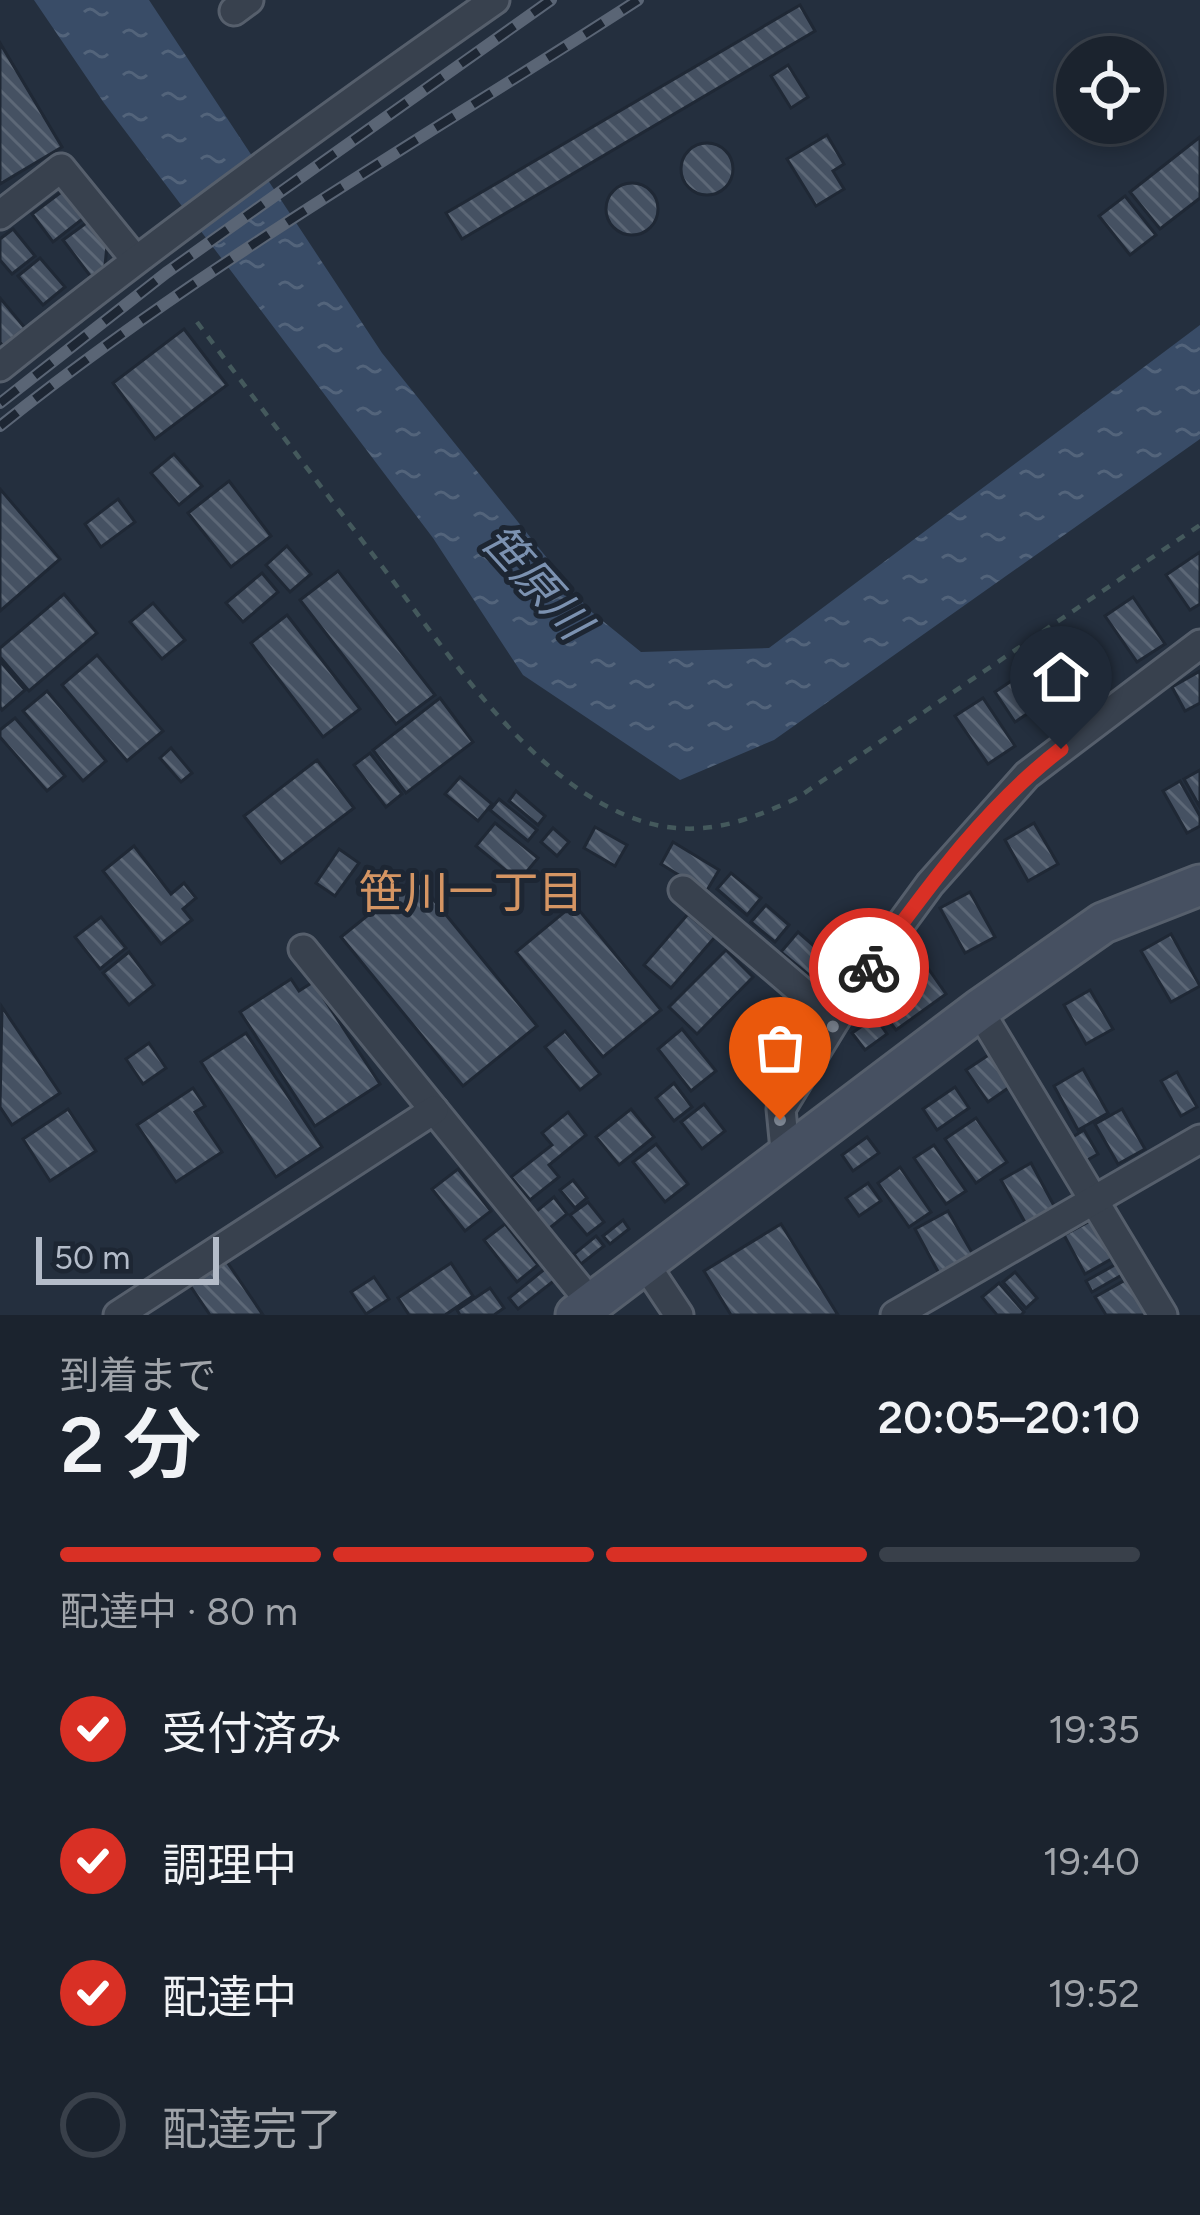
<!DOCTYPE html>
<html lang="ja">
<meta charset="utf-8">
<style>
:root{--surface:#1b232e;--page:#282f3a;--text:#f1f3f6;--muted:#a0a4aa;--line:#39404a;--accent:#d93025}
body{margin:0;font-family:Figtree,"Noto Sans JP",sans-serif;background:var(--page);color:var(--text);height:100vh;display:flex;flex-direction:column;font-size:45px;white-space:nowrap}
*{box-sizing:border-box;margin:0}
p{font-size:39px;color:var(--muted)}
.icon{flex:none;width:66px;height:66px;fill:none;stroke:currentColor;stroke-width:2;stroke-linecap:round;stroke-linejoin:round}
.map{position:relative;height:1315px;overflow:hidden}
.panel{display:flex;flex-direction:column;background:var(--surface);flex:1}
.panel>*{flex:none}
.tools{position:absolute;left:1056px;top:36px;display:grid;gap:24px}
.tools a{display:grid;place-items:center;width:108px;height:108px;border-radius:50%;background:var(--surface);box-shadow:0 6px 18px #0003,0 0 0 3px var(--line);font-size:60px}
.scale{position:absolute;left:36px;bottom:30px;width:183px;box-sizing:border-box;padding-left:12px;border:6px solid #b4bcc9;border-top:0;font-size:33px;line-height:42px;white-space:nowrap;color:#b4bcc9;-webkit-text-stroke:9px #1d2633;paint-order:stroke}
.pin{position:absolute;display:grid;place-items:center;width:102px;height:102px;color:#fff;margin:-123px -51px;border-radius:50% 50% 50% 0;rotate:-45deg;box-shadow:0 0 12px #0007}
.pin .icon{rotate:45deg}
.courier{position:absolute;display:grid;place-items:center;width:120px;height:120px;margin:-60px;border:9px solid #d93025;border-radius:50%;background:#fff;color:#222;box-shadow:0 3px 15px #0007}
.head em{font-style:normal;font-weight:600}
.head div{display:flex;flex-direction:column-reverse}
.head{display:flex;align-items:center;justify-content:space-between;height:204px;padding:0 60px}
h1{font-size:78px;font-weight:600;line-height:90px}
.bar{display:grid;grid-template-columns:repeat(4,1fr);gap:18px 12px;align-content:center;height:144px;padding:0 60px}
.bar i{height:15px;border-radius:9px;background:var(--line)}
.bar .selected{background:var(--accent)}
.bar p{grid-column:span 4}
ol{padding:0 60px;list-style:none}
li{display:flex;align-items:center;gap:36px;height:132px}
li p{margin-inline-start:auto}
li .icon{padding:12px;border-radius:50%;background:var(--accent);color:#fff;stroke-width:4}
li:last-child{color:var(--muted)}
li i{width:66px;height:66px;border:6px solid var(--line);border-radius:50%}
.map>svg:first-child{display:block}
</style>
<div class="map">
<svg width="1200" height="1315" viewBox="0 0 1200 1315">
<defs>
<pattern id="water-ripples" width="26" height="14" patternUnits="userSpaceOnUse" patternTransform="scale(3)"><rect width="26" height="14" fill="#394c67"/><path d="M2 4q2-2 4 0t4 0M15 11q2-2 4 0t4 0" fill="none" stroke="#53647b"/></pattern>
<pattern id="building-back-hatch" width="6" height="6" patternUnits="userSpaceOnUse" patternTransform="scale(3)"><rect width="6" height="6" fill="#455162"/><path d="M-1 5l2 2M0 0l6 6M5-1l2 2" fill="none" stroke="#5d6877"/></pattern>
</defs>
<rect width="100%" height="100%" fill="#242f3e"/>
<!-- water -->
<polygon fill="url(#water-ripples)" points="34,0 149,0 382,353 588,609 641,652 769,648 1200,325 1200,439 774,740 680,780 523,675 433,538 104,103"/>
<!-- building -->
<g fill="url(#building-back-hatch)" stroke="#1f2835" stroke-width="3">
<polygon points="800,5 815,31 462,239 446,213"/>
<polygon points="0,43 62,147 0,184"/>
<polygon points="788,65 808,97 791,108 771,76"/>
<polygon points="827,135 844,164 833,171 844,189 816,206 787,159"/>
<polygon points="1200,137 1200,198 1160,229 1130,192"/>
<circle cx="707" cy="169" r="26"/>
<circle cx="632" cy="209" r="26"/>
<polygon points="64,190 85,217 53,242 32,214"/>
<polygon points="1125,196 1156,235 1130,255 1099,216"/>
<polygon points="89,221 107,245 105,266 91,277 63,240"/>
<polygon points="13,229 35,256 12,274 0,260 0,239"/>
<polygon points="40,258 65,287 43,305 18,276"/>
<polygon points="0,298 25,328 3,346 0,342"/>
<polygon points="184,329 227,385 155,439 113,383"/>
<polygon points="174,454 202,486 179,505 151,473"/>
<polygon points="229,481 271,536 231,567 188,513"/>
<polygon points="0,489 60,559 0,611"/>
<polygon points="118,499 135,522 101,547 85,524"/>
<polygon points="287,546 311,574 290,592 266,565"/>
<polygon points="1200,552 1200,604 1190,610 1166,575"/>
<polygon points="338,571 435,695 396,724 300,600"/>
<polygon points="262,573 278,592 243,622 226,603"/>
<polygon points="64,594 97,633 29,691 0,657 0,648"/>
<polygon points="1133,597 1165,644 1137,662 1105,616"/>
<polygon points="153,603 185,640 162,659 130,622"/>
<polygon points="287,615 360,709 323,737 251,643"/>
<polygon points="97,655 163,731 127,761 62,685"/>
<polygon points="0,661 25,690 2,710 0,707"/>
<polygon points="1200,671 1200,703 1185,711 1172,687"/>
<polygon points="1020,675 1040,705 1015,722 995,692"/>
<polygon points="47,691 106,761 83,781 23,711"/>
<polygon points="440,698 473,742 406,793 373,750"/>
<polygon points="983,698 1015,746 988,764 955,716"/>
<polygon points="15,718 65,776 47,791 0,737 0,730"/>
<polygon points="171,748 192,773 181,782 160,758"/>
<polygon points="370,753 402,794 386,807 354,765"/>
<polygon points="317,760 354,808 281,863 244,816"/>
<polygon points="1200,770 1200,807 1184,779"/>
<polygon points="460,777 492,804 478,821 445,794"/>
<polygon points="1180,781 1200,816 1200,826 1187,833 1163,791"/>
<polygon points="516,791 545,816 538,825 509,801"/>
<polygon points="499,799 537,830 528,841 490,810"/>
<polygon points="495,823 538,858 519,881 476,846"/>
<polygon points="1034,823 1058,864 1028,881 1005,840"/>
<polygon points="595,827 627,845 615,866 584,848"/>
<polygon points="553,828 569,842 557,856 541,842"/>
<polygon points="673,842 719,870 706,892 661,864"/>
<polygon points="134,846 171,894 184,883 196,898 183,909 192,920 161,944 103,871"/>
<polygon points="339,849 359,863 335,896 316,883"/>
<polygon points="731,873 761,898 747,915 717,889"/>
<polygon points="415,877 537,1026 463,1086 341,937"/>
<polygon points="970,892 995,937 965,953 940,908"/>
<polygon points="574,904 661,1010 603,1057 516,952"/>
<polygon points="766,905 789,925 775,942 751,922"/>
<polygon points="688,914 715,937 671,988 644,965"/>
<polygon points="101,917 126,948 100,969 75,937"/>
<polygon points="798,932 837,966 821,985 781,952"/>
<polygon points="1171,934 1200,986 1171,1002 1141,951"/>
<polygon points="726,950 753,977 697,1034 669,1007"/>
<polygon points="129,952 154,985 129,1005 103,973"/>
<polygon points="918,954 946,994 896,1030 874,1001 890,975"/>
<polygon points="291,979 299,991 313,982 380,1084 315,1126 240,1012"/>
<polygon points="1090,990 1113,1029 1086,1044 1064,1005"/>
<polygon points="2,1007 60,1093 12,1125 0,1107"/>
<polygon points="875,1017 887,1034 865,1050 852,1033"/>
<polygon points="682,1029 716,1071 691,1091 658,1049"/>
<polygon points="565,1031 600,1074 580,1090 545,1047"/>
<polygon points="246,1033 322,1147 276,1177 201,1062"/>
<polygon points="149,1043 166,1068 143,1084 126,1059"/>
<polygon points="990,1054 1011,1086 988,1102 966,1070"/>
<polygon points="1083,1069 1108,1113 1078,1130 1054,1086"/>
<polygon points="1177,1072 1197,1107 1181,1116 1161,1081"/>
<polygon points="674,1083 692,1107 674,1121 656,1098"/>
<polygon points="955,1087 969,1108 937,1130 923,1109"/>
<polygon points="193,1088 205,1106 195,1112 222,1152 176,1182 137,1125"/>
<polygon points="704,1104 725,1131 702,1149 681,1122"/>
<polygon points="68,1109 96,1151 50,1181 23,1139"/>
<polygon points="631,1109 654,1137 619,1165 596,1137"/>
<polygon points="1122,1109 1145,1149 1118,1164 1095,1124"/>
<polygon points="568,1112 586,1135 549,1165 559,1177 530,1200 511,1177 552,1145 542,1133"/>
<polygon points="976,1118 1007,1162 976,1183 945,1139"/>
<polygon points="1084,1130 1098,1154 1084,1162 1071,1138"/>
<polygon points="867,1137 879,1153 853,1171 842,1155"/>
<polygon points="656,1144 688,1184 665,1202 633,1162"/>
<polygon points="934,1145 966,1191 946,1204 914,1158"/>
<polygon points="1031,1163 1059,1215 1030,1231 1001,1180"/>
<polygon points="900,1167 931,1212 909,1227 878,1183"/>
<polygon points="458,1169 491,1211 465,1231 432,1189"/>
<polygon points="573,1180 587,1198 575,1208 560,1190"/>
<polygon points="868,1183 881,1201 859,1216 846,1198"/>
<polygon points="554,1197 567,1214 546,1231 533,1214"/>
<polygon points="588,1202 604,1222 587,1235 570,1215"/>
<polygon points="948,1211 975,1258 941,1277 915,1229"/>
<polygon points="623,1220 629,1229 610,1244 603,1236"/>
<polygon points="1092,1220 1113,1258 1085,1274 1064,1235"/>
<polygon points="505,1224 538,1265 517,1282 484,1240"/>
<polygon points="781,1224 838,1315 731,1315 704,1271"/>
<polygon points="596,1236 604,1246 581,1264 574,1254"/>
<polygon points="225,1259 263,1315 210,1315 189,1284"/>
<polygon points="1120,1262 1127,1272 1092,1292 1086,1281"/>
<polygon points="451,1263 473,1296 445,1315 409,1315 398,1298"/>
<polygon points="546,1268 555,1280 518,1309 509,1298"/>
<polygon points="1015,1272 1037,1298 1026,1308 1003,1282"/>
<polygon points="374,1277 389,1299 366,1314 351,1292"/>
<polygon points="1129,1278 1150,1315 1106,1315 1095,1297"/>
<polygon points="999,1283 1024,1312 1021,1315 997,1315 982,1297"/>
<polygon points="490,1288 504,1308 494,1315 460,1315 457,1310"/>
</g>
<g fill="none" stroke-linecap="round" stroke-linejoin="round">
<!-- street casing -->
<g stroke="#565f6c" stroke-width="33">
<g id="street">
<polyline points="234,11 249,0"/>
<polyline points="0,215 61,168 135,259"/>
<path d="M0,367C160,238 326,118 495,0"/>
<polyline points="683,890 835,1020"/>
<polyline points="303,949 592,1304"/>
<polyline points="979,1010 1163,1315"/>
<polyline points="786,1160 781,1109 859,981 930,884 1027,775 1200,644"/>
<polyline points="645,1264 679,1315"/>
<polyline points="118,1315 434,1110"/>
<polyline points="895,1315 1200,1139"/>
</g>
</g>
<!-- secondary casing -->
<g stroke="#565f6c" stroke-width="45">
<polyline id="secondary" points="576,1315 979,1010 1103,923 1200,885"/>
</g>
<!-- path -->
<path stroke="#44595c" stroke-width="4.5" stroke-dasharray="9 9" stroke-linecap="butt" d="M197,322C259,405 321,487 384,569C447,652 525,772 623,814C687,842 738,826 797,798L1200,525"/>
<!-- street -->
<use href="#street" stroke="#38414e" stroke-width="27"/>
<!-- secondary -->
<use href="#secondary" stroke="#465061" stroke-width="39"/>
<!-- rail casing -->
<g stroke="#5a6575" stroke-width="12">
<g id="rail">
<polyline points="0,403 166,273 551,0"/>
<path d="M0,426C200,266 423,139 638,0"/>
</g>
</g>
<!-- rail -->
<use href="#rail" stroke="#1d2633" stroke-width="8" stroke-dasharray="22" stroke-linecap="butt"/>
</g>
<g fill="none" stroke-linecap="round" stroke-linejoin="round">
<!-- done -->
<polyline stroke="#828b98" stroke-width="12" stroke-dasharray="0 21.6" points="780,1120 782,1109 869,968"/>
<!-- route -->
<path stroke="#d93025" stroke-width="15" d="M869,968C926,890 984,808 1061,749"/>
</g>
<g text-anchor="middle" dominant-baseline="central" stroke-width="10" stroke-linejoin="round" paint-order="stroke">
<!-- water labels -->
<g font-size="45" font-style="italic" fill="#7c92b1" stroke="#1d2633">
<text transform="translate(536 581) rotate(48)">笹原川</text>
</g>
<!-- neighbourhood labels -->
<g font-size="45" fill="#d59563" stroke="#1d2633">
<text x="471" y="892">笹川一丁目</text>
</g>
</g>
</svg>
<div class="tools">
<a><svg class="icon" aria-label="locate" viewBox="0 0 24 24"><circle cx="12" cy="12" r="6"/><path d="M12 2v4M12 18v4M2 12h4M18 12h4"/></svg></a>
</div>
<div class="scale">50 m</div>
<div class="pin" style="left:780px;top:1120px;background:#ea580c"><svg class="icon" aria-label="bag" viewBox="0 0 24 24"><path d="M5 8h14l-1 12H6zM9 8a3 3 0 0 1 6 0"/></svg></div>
<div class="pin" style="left:1061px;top:749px;background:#1f2937"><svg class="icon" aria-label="home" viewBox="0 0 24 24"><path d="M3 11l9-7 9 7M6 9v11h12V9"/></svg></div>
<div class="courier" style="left:869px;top:968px"><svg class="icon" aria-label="bike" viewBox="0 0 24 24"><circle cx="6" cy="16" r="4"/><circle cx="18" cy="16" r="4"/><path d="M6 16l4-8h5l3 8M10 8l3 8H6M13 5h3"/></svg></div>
</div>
<section class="panel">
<div class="head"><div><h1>2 分</h1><p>到着まで</p></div><em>20:05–20:10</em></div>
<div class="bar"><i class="selected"></i><i class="selected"></i><i class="selected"></i><i></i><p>配達中 · 80 m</p></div>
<ol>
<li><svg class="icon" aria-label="check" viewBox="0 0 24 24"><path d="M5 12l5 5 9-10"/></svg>受付済み<p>19:35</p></li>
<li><svg class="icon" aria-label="check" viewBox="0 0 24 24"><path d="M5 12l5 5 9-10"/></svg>調理中<p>19:40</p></li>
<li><svg class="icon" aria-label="check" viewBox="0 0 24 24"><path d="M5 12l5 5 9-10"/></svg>配達中<p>19:52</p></li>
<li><i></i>配達完了</li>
</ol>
</section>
